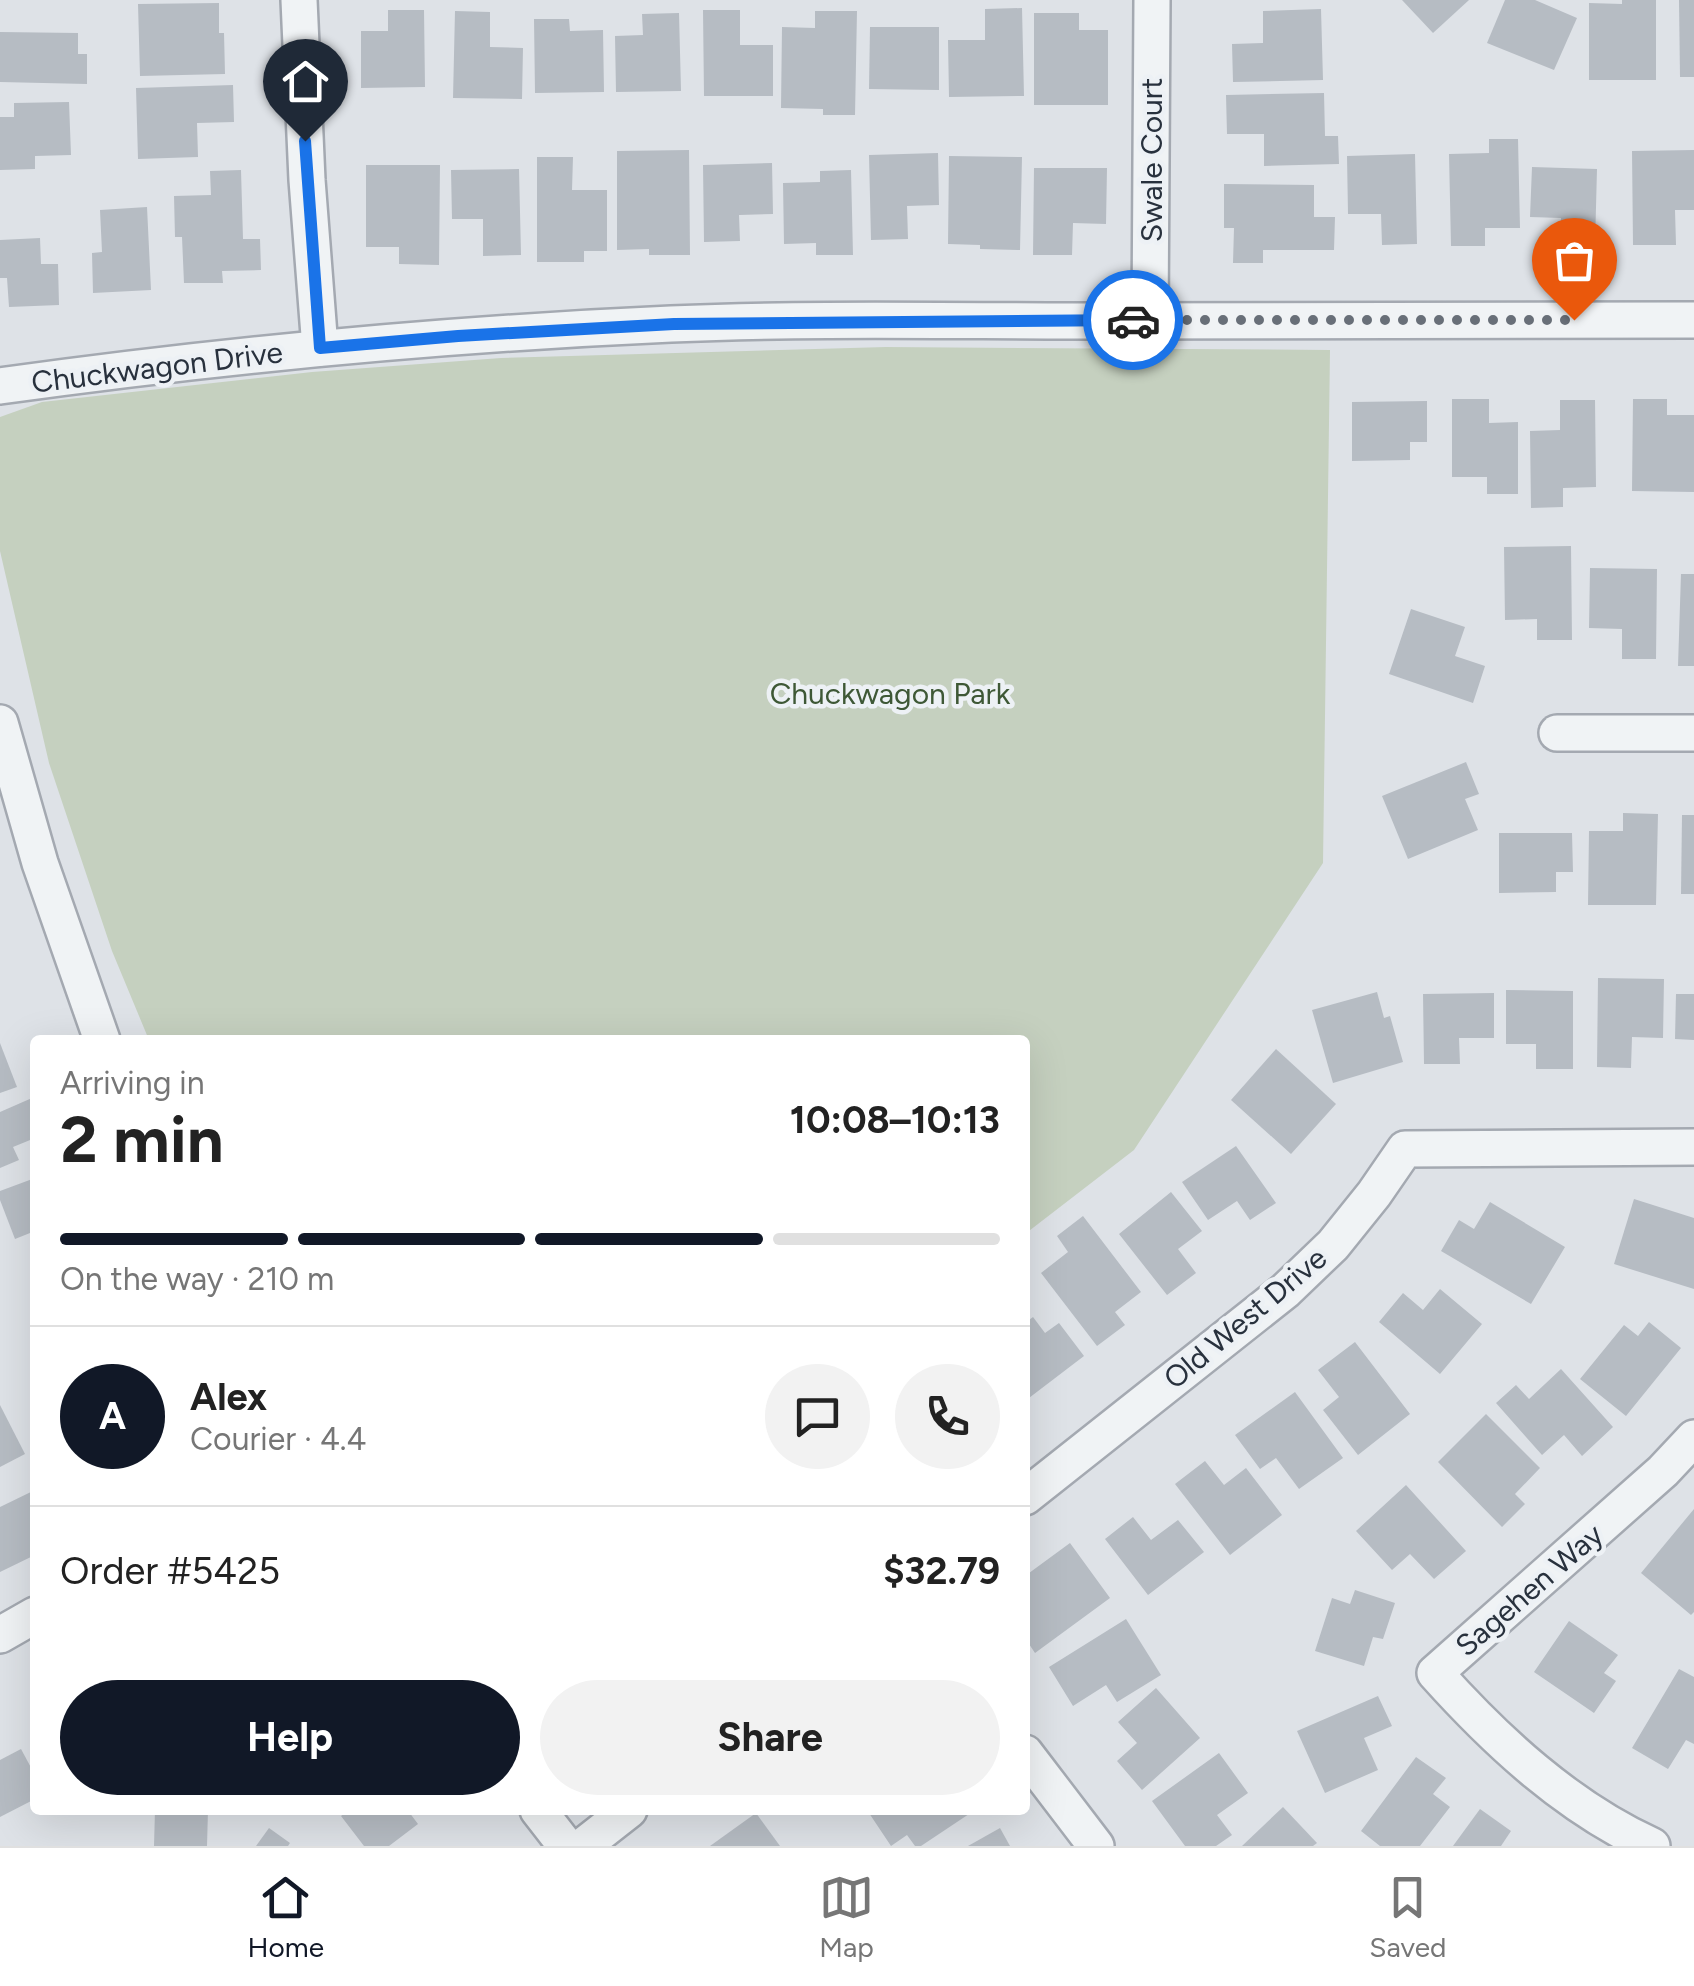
<!DOCTYPE html>
<meta charset="utf-8">
<style>
:root{--surface:#fff;--page:#f2f2f2;--text:#222;--muted:#767676;--line:#e0e0e0;--accent:#111827}
body{margin:0;font-family:Figtree,sans-serif;background:var(--page);color:var(--text);height:100vh;display:flex;flex-direction:column;font-size:38px;white-space:nowrap}
*{box-sizing:border-box;margin:0}
p{font-size:32px;color:var(--muted)}
.icon{flex:none;width:55px;height:55px;fill:none;stroke:currentColor;stroke-width:2;stroke-linecap:round;stroke-linejoin:round}
.map{position:relative;flex:1;overflow:hidden}
.sheet{position:absolute;left:30px;top:1035px;width:1000px;height:780px;display:flex;flex-direction:column;background:var(--surface);border-radius:10px;box-shadow:0 10px 40px #0002}
.sheet>*{flex:none}
.pin{position:absolute;display:grid;place-items:center;width:85px;height:85px;color:#fff;margin:-102px -42px;border-radius:50% 50% 50% 0;rotate:-45deg;box-shadow:0 0 10px #0007}
.pin .icon{rotate:45deg}
.courier{position:absolute;display:grid;place-items:center;width:100px;height:100px;margin:-50px;border:8px solid #1a73e8;border-radius:50%;background:#fff;color:#222;box-shadow:0 2px 12px #0007}
.head em{font-style:normal;font-weight:700}
.head div{display:flex;flex-direction:column-reverse}
.head{display:flex;align-items:center;justify-content:space-between;height:170px;padding:0 30px}
h1{font-size:65px;font-weight:700;line-height:75px}
.bar{display:grid;grid-template-columns:repeat(4,1fr);gap:15px 10px;align-content:center;height:120px;padding:0 30px}
.bar i{height:12px;border-radius:8px;background:var(--line)}
.bar .active{background:var(--accent)}
.bar p{grid-column:span 4}
.line{display:flex;align-items:center;gap:25px;padding:0 30px;border-top:2px solid var(--line)}
.line div{flex:1}
.round{display:grid;place-items:center;flex:none;width:105px;height:105px;border-radius:52px;background:var(--page)}
.button{display:flex;gap:20px;margin-top:auto;padding:20px 30px}
.button a{flex:1;height:115px;border-radius:60px;background:var(--accent);color:#fff;font-size:40px;font-weight:700;line-height:115px;text-align:center}
.button a+a{background:var(--page);color:var(--text)}
.tab-bar{display:flex;justify-content:space-around;align-items:center;height:140px;border-top:2px solid var(--line);background:var(--surface);font-size:28px;color:var(--muted)}
.tab-bar a{display:grid;justify-items:center;gap:5px}
.tab-bar .active{color:var(--accent)}
.map>svg:first-child{display:block}
</style>
<div class="map">
<svg width="1694" height="1846" viewBox="0 0 1694 1846">
<rect width="100%" height="100%" fill="#dee2e7"/>
<!-- green -->
<polygon fill="#c5d0bf" points="886,347 1330,350 1323,863 1134,1150 1025,1234 1025,1040 149,1040 112,951 49,763 0,551 0,417 42,402 312,372 501,358"/>
<!-- building -->
<g fill="#b6bcc3">
<polygon points="1402,0 1469,0 1433,33"/>
<polygon points="1505,0 1535,0 1577,18 1554,70 1487,43"/>
<polygon points="1622,0 1656,0 1656,80 1589,80 1589,3 1622,4"/>
<polygon points="1679,0 1694,0 1694,77 1680,77"/>
<polygon points="219,3 219,33 224,33 225,74 140,76 138,4"/>
<polygon points="1022,8 1024,96 949,97 948,40 985,40 985,9"/>
<polygon points="1321,9 1323,80 1233,82 1232,44 1263,43 1263,11"/>
<polygon points="388,10 424,10 425,87 361,88 361,31 388,31"/>
<polygon points="703,10 740,10 740,45 773,45 773,96 704,96"/>
<polygon points="455,11 490,12 490,47 523,48 522,99 453,98"/>
<polygon points="815,11 857,11 855,115 823,115 823,109 781,108 782,27 815,28"/>
<polygon points="679,13 681,91 616,92 615,36 643,35 642,14"/>
<polygon points="1034,13 1079,13 1079,30 1108,30 1108,105 1034,105"/>
<polygon points="534,19 569,19 570,31 603,30 604,92 535,93"/>
<polygon points="870,27 939,27 939,90 869,89"/>
<polygon points="0,32 78,33 78,54 87,54 87,84 0,82"/>
<polygon points="233,85 234,122 197,123 198,157 138,159 136,88"/>
<polygon points="1324,93 1325,136 1338,136 1339,164 1264,166 1264,134 1227,134 1226,95"/>
<polygon points="69,102 71,155 35,156 35,169 0,170 0,117 14,117 14,103"/>
<polygon points="1489,139 1518,139 1520,228 1485,228 1485,246 1451,246 1449,154 1489,153"/>
<polygon points="689,150 690,255 649,255 649,249 617,250 617,151"/>
<polygon points="1694,150 1694,210 1675,210 1676,245 1633,245 1632,151"/>
<polygon points="938,153 939,205 907,206 908,239 871,240 869,155"/>
<polygon points="1415,154 1417,244 1382,245 1381,214 1348,214 1347,156"/>
<polygon points="949,156 1022,157 1020,250 980,249 980,245 948,244"/>
<polygon points="537,157 573,157 572,190 607,190 607,251 584,251 584,262 537,262"/>
<polygon points="772,163 773,214 739,215 740,241 704,242 703,165"/>
<polygon points="366,165 440,165 439,265 399,264 399,247 366,247"/>
<polygon points="1532,167 1597,169 1595,245 1560,244 1561,218 1530,217"/>
<polygon points="1034,168 1107,168 1106,224 1073,223 1072,255 1033,255"/>
<polygon points="519,169 521,255 483,256 483,219 452,219 451,170"/>
<polygon points="241,170 243,239 260,239 261,270 222,271 223,283 184,283 182,237 175,237 174,196 211,195 210,171"/>
<polygon points="851,170 853,255 816,255 816,243 784,244 783,183 820,182 820,171"/>
<polygon points="1224,184 1314,185 1314,217 1335,217 1334,250 1263,250 1263,263 1233,263 1234,228 1224,228"/>
<polygon points="147,207 151,290 93,293 92,253 102,252 100,210"/>
<polygon points="40,238 41,264 58,264 59,305 9,307 7,278 0,278 0,240"/>
<polygon points="1452,399 1489,399 1489,423 1518,422 1518,494 1487,494 1487,477 1452,477"/>
<polygon points="1633,399 1667,399 1667,415 1694,415 1694,492 1632,491"/>
<polygon points="1560,400 1595,400 1596,487 1563,488 1563,507 1531,508 1530,431 1560,430"/>
<polygon points="1427,401 1427,442 1410,442 1410,460 1352,461 1352,402"/>
<polygon points="1571,546 1572,640 1537,640 1537,619 1505,620 1504,547"/>
<polygon points="1590,568 1657,569 1656,659 1622,659 1622,629 1589,628"/>
<polygon points="1681,574 1694,574 1694,666 1678,666"/>
<polygon points="1411,609 1465,627 1455,656 1485,666 1473,703 1389,674"/>
<polygon points="1466,762 1479,794 1465,799 1478,830 1408,859 1382,796"/>
<polygon points="1623,813 1658,814 1656,905 1588,905 1589,831 1623,831"/>
<polygon points="1682,815 1694,815 1694,894 1681,894"/>
<polygon points="1499,833 1572,833 1573,872 1556,872 1556,892 1499,893"/>
<polygon points="1598,978 1664,979 1663,1038 1632,1037 1631,1068 1597,1067"/>
<polygon points="1506,990 1573,991 1573,1069 1536,1069 1536,1044 1506,1044"/>
<polygon points="1377,992 1384,1018 1390,1016 1403,1062 1333,1083 1312,1010"/>
<polygon points="1494,993 1494,1038 1459,1038 1460,1064 1424,1064 1423,994"/>
<polygon points="1676,994 1694,994 1694,1040 1675,1039"/>
<polygon points="0,1043 17,1087 0,1093"/>
<polygon points="1276,1049 1336,1104 1291,1154 1231,1100"/>
<polygon points="32,1098 35,1106 35,1138 13,1147 19,1160 0,1168 0,1112"/>
<polygon points="1236,1146 1276,1203 1250,1220 1237,1201 1208,1220 1182,1182"/>
<polygon points="35,1178 35,1231 15,1239 0,1200 0,1191"/>
<polygon points="1171,1192 1202,1231 1178,1249 1196,1273 1167,1295 1119,1234"/>
<polygon points="1634,1199 1694,1218 1694,1289 1614,1264"/>
<polygon points="1490,1202 1565,1247 1531,1304 1441,1251 1459,1220 1474,1229"/>
<polygon points="1083,1216 1141,1292 1115,1312 1125,1325 1097,1346 1041,1273 1068,1252 1057,1236"/>
<polygon points="1440,1289 1482,1324 1440,1374 1379,1322 1403,1293 1423,1310"/>
<polygon points="1033,1317 1045,1333 1059,1323 1084,1356 1025,1401 1025,1323"/>
<polygon points="1649,1322 1681,1348 1626,1416 1580,1379 1624,1325 1638,1336"/>
<polygon points="1355,1342 1410,1414 1358,1455 1323,1410 1339,1397 1318,1370"/>
<polygon points="1561,1369 1613,1427 1582,1456 1564,1435 1542,1455 1496,1403 1516,1385 1529,1399"/>
<polygon points="1295,1392 1343,1458 1299,1489 1276,1458 1260,1469 1235,1435"/>
<polygon points="0,1405 25,1454 0,1467"/>
<polygon points="1486,1414 1540,1468 1515,1494 1525,1504 1502,1527 1438,1462"/>
<polygon points="1205,1461 1224,1485 1246,1468 1282,1515 1230,1555 1175,1484"/>
<polygon points="1406,1485 1466,1551 1434,1579 1410,1554 1392,1570 1356,1531"/>
<polygon points="35,1490 35,1555 0,1572 0,1507"/>
<polygon points="1694,1509 1694,1612 1691,1615 1641,1573"/>
<polygon points="1133,1517 1151,1540 1178,1520 1204,1552 1148,1595 1105,1539"/>
<polygon points="1070,1543 1110,1598 1035,1653 1025,1638 1025,1617 1028,1615 1025,1610 1025,1576"/>
<polygon points="1355,1590 1395,1603 1383,1639 1373,1637 1364,1666 1315,1651 1332,1598 1350,1604"/>
<polygon points="1126,1619 1161,1675 1117,1702 1106,1685 1073,1706 1049,1667"/>
<polygon points="1569,1621 1618,1655 1604,1673 1616,1681 1594,1713 1534,1672"/>
<polygon points="1679,1669 1694,1677 1694,1744 1686,1740 1668,1769 1632,1748"/>
<polygon points="1156,1688 1200,1738 1142,1790 1117,1761 1137,1743 1118,1722"/>
<polygon points="1378,1696 1392,1726 1364,1738 1378,1770 1325,1793 1297,1731"/>
<polygon points="21,1749 35,1775 35,1799 0,1817 0,1760"/>
<polygon points="1219,1753 1248,1793 1217,1815 1232,1835 1216,1846 1185,1846 1152,1801"/>
<polygon points="1416,1757 1446,1778 1433,1794 1450,1807 1420,1846 1380,1846 1361,1831"/>
<polygon points="1283,1807 1317,1843 1313,1846 1242,1846"/>
<polygon points="1480,1809 1511,1831 1501,1846 1453,1846"/>
<polygon points="155,1810 208,1810 207,1846 154,1846"/>
<polygon points="349,1810 412,1810 409,1812 418,1824 389,1846 364,1846 341,1816"/>
<polygon points="867,1810 975,1810 921,1846 915,1846 907,1835 891,1846"/>
<polygon points="756,1813 780,1846 710,1846"/>
<polygon points="269,1828 290,1843 288,1846 256,1846"/>
<polygon points="1000,1828 1010,1846 968,1846"/>
</g>
<g fill="none" stroke-linecap="round" stroke-linejoin="round">
<!-- minor casing -->
<g stroke="#a4a9b1" stroke-width="40">
<g id="minor">
<polyline points="299,0 307,180 320,348"/>
<polyline points="1150,321 1152,0"/>
<path d="M0,386C223,355 446,334 671,324C810,318 949,321 1088,321C1290,321 1492,320 1694,320"/>
<polyline points="0,723 40,863 102,1040"/>
<polyline points="1557,733 1694,733"/>
<polyline points="1025,1497 1285,1291 1333,1245 1374,1194 1405,1149 1694,1147"/>
<polyline points="0,1635 35,1615"/>
<polyline points="1025,1753 1096,1846"/>
<polyline points="538,1810 566,1846"/>
<polyline points="583,1846 629,1810"/>
<path d="M1652,1846C1567,1807 1497,1742 1435,1673L1663,1471L1694,1438"/>
</g>
</g>
<!-- minor -->
<use href="#minor" stroke="#f0f3f5" stroke-width="35"/>
</g>
<g fill="none" stroke-linecap="round" stroke-linejoin="round">
<!-- done -->
<polyline stroke="#686f78" stroke-width="10" stroke-dasharray="0 18" points="1133,320 1574,320"/>
<!-- route -->
<polyline stroke="#1a73e8" stroke-width="12" points="305,141 320,348 458,336 674,324 1133,320"/>
</g>
<g text-anchor="middle" dominant-baseline="central" stroke-width="9" stroke-linejoin="round" paint-order="stroke">
<!-- street labels -->
<g font-size="30" fill="#28313d" stroke="#edf1f5">
<text transform="translate(1151 160) rotate(-90)">Swale Court</text>
<text transform="translate(157 367) rotate(-7)">Chuckwagon Drive</text>
<text transform="translate(1245 1318) rotate(-40)">Old West Drive</text>
<text transform="translate(1529 1590) rotate(-41)">Sagehen Way</text>
</g>
<!-- park labels -->
<g font-size="30" fill="#3e5836" stroke="#edf1f5">
<text x="890" y="693">Chuckwagon Park</text>
</g>
</g>
</svg>
<div class="pin" style="left:1574px;top:320px;background:#ea580c"><svg class="icon" aria-label="bag" viewBox="0 0 24 24"><path d="M5 8h14l-1 12H6zM9 8a3 3 0 0 1 6 0"/></svg></div>
<div class="pin" style="left:305px;top:141px;background:#1f2937"><svg class="icon" aria-label="home" viewBox="0 0 24 24"><path d="M3 11l9-7 9 7M6 9v11h12V9"/></svg></div>
<div class="courier" style="left:1133px;top:320px"><svg class="icon" aria-label="car" viewBox="0 0 24 24"><path d="M5 17H2v-5l4-1 3-4h7l3 4 3 1v5h-3M9 17h6M6 11h13"/><circle cx="7" cy="17" r="2"/><circle cx="17" cy="17" r="2"/></svg></div>
<section class="sheet">
<div class="head"><div><h1>2 min</h1><p>Arriving in</p></div><em>10:08–10:13</em></div>
<div class="bar"><i class="active"></i><i class="active"></i><i class="active"></i><i></i><p>On the way · 210 m</p></div>
<div class="line" style="height:180px"><b class="round" style="background:var(--accent);color:#fff">A</b><div><b>Alex</b><p>Courier · 4.4</p></div><a class="round"><svg class="icon" aria-label="chat" viewBox="0 0 24 24"><path d="M4 5h16v11H9l-5 4z"/></svg></a><a class="round"><svg class="icon" aria-label="phone" viewBox="0 0 24 24"><path d="M5 4h4l2 5-3 2q2 4 5 5l2-3 5 2v4C11 20 4 13 5 4z"/></svg></a></div>
<div class="line" style="height:130px"><div>Order #5425</div><b>$32.79</b></div>
<div class="button"><a>Help</a><a>Share</a></div>
</section>
</div>
<nav class="tab-bar">
<a class="active"><svg class="icon" aria-label="home" viewBox="0 0 24 24"><path d="M3 11l9-7 9 7M6 9v11h12V9"/></svg>Home</a>
<a><svg class="icon" aria-label="map" viewBox="0 0 24 24"><path d="M3 6l6-2 6 2 6-2v14l-6 2-6-2-6 2zM9 4v14M15 6v14"/></svg>Map</a>
<a><svg class="icon" aria-label="saved" viewBox="0 0 24 24"><path d="M7 4h10v16l-5-4-5 4z"/></svg>Saved</a>
</nav>
